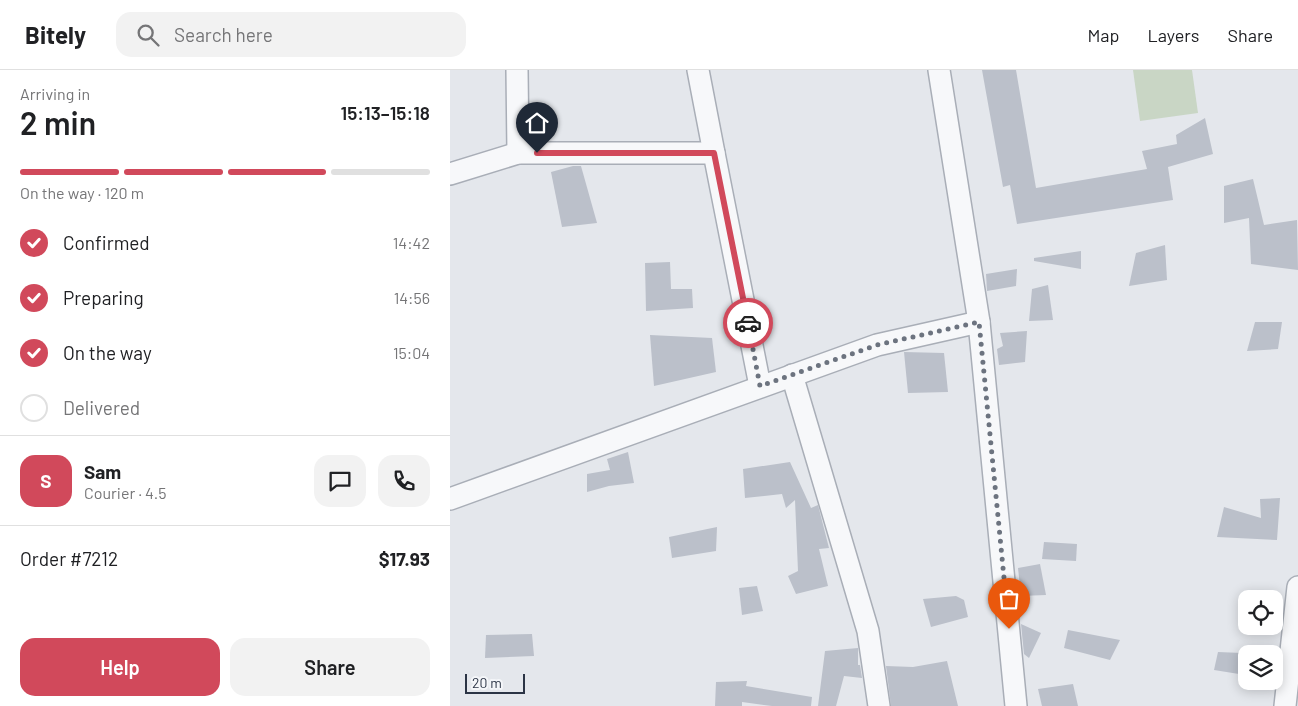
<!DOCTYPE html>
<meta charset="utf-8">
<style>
:root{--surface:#fff;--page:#f2f2f2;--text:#202124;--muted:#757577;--line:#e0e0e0;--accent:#d1495b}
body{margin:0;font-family:Barlow,sans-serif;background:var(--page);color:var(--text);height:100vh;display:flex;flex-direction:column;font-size:19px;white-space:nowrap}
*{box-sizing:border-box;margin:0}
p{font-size:16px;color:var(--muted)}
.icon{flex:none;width:28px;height:28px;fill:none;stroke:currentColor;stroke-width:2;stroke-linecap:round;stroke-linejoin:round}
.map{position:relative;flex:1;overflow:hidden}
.side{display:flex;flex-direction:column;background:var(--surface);width:450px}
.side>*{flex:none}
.buttons{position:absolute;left:788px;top:520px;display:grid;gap:10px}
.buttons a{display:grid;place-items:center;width:45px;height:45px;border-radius:10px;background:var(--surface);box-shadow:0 2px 12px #0003;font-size:25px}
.scale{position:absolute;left:15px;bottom:12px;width:60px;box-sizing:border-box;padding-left:5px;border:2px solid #2b3445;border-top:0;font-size:14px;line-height:18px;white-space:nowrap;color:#2b3445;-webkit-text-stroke:4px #f4f6f9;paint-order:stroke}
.pin{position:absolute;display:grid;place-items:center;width:42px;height:42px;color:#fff;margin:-51px -21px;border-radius:50% 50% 50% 0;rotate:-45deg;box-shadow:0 0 5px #0007}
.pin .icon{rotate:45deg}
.courier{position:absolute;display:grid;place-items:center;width:50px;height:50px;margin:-25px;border:4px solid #d1495b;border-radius:50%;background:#fff;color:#222;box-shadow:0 1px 6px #0007}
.summary em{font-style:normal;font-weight:600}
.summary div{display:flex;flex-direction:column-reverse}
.summary{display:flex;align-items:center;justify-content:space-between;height:85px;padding:0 20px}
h1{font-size:32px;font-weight:600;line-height:38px}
.bar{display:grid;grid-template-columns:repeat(4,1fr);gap:8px 5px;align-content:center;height:60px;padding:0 20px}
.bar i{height:6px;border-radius:4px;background:var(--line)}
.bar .on{background:var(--accent)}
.bar p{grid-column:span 4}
.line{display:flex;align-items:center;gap:12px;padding:0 20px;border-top:1px solid var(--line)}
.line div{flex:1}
.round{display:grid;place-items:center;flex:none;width:52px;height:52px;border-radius:15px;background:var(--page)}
ol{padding:0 20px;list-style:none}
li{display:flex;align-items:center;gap:15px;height:55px}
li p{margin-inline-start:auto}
li .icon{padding:5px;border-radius:50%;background:var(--accent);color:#fff;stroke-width:4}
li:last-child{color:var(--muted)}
li i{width:28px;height:28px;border:2px solid var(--line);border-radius:50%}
.action{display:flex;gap:10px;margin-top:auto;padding:10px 20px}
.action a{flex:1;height:58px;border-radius:15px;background:var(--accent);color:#fff;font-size:20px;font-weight:600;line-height:58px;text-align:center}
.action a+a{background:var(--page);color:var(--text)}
header{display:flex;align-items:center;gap:30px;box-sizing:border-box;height:70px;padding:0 25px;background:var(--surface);border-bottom:1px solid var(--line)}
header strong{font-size:24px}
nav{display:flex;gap:28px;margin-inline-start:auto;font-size:18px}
.search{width:350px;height:45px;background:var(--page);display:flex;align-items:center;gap:12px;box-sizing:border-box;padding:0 18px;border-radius:15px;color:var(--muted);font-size:19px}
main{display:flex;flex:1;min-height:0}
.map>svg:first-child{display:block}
</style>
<header>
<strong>Bitely</strong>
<div class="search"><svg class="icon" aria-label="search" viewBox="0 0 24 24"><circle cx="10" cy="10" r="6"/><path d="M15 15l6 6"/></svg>Search here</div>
<nav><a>Map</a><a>Layers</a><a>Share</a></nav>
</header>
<main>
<section class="side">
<div class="summary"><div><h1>2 min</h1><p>Arriving in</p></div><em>15:13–15:18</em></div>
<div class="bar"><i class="on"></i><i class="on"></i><i class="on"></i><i></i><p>On the way · 120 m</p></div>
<ol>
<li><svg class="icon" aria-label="check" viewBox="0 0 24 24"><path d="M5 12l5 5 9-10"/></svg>Confirmed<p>14:42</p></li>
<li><svg class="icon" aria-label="check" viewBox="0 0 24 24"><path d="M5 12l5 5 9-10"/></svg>Preparing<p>14:56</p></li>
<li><svg class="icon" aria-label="check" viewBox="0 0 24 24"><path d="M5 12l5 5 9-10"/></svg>On the way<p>15:04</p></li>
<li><i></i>Delivered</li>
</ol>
<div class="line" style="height:90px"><b class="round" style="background:var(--accent);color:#fff">S</b><div><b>Sam</b><p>Courier · 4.5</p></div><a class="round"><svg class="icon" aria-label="chat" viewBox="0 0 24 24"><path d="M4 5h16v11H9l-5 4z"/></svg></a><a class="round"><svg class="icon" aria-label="phone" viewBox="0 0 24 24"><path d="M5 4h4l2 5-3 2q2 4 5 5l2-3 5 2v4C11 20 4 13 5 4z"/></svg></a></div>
<div class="line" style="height:65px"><div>Order #7212</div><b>$17.93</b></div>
<div class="action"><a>Help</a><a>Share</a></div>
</section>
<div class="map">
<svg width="848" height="636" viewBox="0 0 848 636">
<rect width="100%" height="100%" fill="#e4e7ec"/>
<!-- green -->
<polygon fill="#c9d6c5" points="683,0 742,0 748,43 690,51"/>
<!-- building -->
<g fill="#bbc0ca">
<polygon points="532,0 566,0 586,118 697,99 692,81 727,74 726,65 755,48 763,84 718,97 723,130 567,154 560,115 553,117"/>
<polygon points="123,96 131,96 147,153 112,157 101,102"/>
<polygon points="803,109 814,155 847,150 848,200 801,194 799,148 774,153 774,116"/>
<polygon points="715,175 717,210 679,216 686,183"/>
<polygon points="631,181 631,199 584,191 584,188"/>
<polygon points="220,192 221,219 242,219 243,238 196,241 195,193"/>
<polygon points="567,199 566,216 537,221 536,204"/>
<polygon points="598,215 603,250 579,251 582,219"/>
<polygon points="805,252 832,252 828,279 797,281"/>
<polygon points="577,261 575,292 549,295 547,279 553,276 550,263"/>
<polygon points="200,265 262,268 266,302 204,316"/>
<polygon points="454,282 494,283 498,322 458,323"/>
<polygon points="178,382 184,413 159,416 137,422 137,404 160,400 157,389"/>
<polygon points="340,392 361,438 368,435 379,478 369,479 378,516 346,524 338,506 348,501 345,430 336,438 332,424 295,428 293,399"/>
<polygon points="830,428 827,470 767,467 774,437 811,448 810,429"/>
<polygon points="267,457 266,481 222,488 219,467"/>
<polygon points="594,472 627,474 626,491 592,489"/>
<polygon points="590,494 596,525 571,526 568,498"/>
<polygon points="307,516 313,541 292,545 289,518"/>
<polygon points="506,526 514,530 518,547 481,557 473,529"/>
<polygon points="571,554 591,563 579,588 574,584"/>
<polygon points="618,560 670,570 660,590 614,578"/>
<polygon points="82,564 84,586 35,588 36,565"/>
<polygon points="408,578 408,595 410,595 412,608 394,606 386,636 368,636 375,581"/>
<polygon points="768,582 792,583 789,604 764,600"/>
<polygon points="497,591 508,636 441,636 436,596 463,597"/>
<polygon points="297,611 296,616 362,627 361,636 322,636 292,632 292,636 265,636 266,612"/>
<polygon points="623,614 628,636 592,636 588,619"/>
</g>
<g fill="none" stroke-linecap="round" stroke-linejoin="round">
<!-- street casing -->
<g stroke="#a9aeb7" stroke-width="24">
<g id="street">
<polyline points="67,0 68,83"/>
<polyline points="248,0 264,83"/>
<polyline points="489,0 529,252 566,636"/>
<polyline points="0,104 68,83 264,83 310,316"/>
<polyline points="342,305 418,561 429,636"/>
<polyline points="0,429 427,275 529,252"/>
<polyline points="835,636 848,517"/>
</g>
</g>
<!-- street -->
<use href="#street" stroke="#f7f8fa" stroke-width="21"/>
</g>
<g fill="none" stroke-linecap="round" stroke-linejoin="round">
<!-- done -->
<polyline stroke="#6c737f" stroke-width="5" stroke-dasharray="0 9" points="298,253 310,316 427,275 529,252 559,559"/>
<!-- route -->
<polyline stroke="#d1495b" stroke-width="6" points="87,83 264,83 298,253"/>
</g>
</svg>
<div class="buttons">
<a><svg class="icon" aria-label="locate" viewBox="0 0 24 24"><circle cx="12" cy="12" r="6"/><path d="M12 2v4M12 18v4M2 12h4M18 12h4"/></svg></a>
<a><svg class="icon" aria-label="layers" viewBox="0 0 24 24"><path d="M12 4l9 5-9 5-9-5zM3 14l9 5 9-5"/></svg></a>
</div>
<div class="scale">20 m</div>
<div class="pin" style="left:559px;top:559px;background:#ea580c"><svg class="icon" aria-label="bag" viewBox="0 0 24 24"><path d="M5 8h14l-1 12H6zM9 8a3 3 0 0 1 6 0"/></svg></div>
<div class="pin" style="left:87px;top:83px;background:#1f2937"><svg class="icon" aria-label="home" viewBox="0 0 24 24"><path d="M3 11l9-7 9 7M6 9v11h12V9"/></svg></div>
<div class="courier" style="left:298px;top:253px"><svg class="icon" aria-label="car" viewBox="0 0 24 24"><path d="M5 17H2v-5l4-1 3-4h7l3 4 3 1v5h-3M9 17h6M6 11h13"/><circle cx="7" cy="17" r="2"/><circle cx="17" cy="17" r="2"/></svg></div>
</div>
</main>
